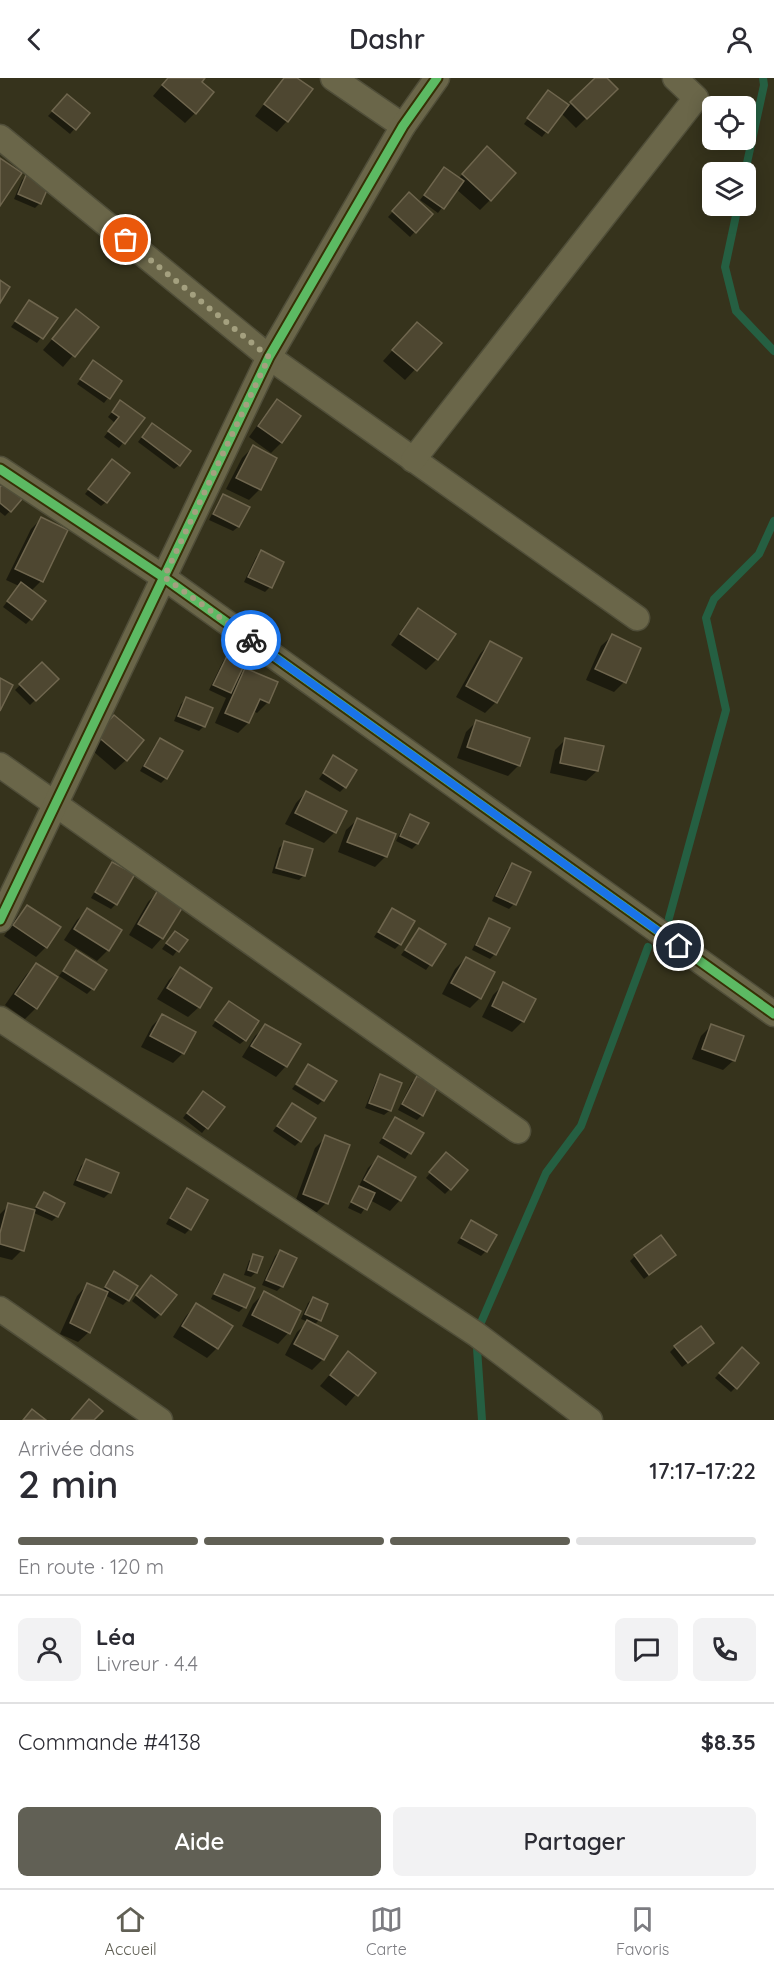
<!DOCTYPE html>
<html lang="fr">
<meta charset="utf-8">
<style>
:root{--surface:#fff;--page:#f2f2f3;--text:#2b2b33;--muted:#7c7c81;--line:#e1e1e2;--accent:#616055}
body{margin:0;font-family:Quicksand,sans-serif;background:var(--page);color:var(--text);height:100vh;display:flex;flex-direction:column;font-size:22px;white-space:nowrap}
*{box-sizing:border-box;margin:0}
p{font-size:20px;color:var(--muted)}
.icon{flex:none;width:33px;height:33px;fill:none;stroke:currentColor;stroke-width:2;stroke-linecap:round;stroke-linejoin:round}
.map{position:relative;height:1342px;overflow:hidden}
.drawer{display:flex;flex-direction:column;background:var(--surface);flex:1}
.drawer>*{flex:none}
.buttons{position:absolute;left:702px;top:18px;display:grid;gap:12px}
.buttons a{display:grid;place-items:center;width:54px;height:54px;border-radius:9px;background:var(--surface);box-shadow:0 3px 15px #0003;font-size:30px}
.pin{position:absolute;display:grid;place-items:center;width:51px;height:51px;color:#fff;margin:-26px;border:3px solid #fff;border-radius:50%;box-shadow:0 2px 6px #0007}
.courier{position:absolute;display:grid;place-items:center;width:60px;height:60px;margin:-30px;border:4px solid #1a73e8;border-radius:50%;background:#fff;color:#222;box-shadow:0 2px 8px #0007}
.headline em{font-style:normal;font-weight:600}
.headline div{display:flex;flex-direction:column-reverse}
.headline{display:flex;align-items:center;justify-content:space-between;height:102px;padding:0 18px}
h1{font-size:39px;font-weight:600;line-height:45px}
.bar{display:grid;grid-template-columns:repeat(4,1fr);gap:9px 6px;align-content:center;height:72px;padding:0 18px}
.bar i{height:8px;border-radius:4px;background:var(--line)}
.bar .on{background:var(--accent)}
.bar p{grid-column:span 4}
.line{display:flex;align-items:center;gap:15px;padding:0 18px;border-top:2px solid var(--line)}
.line div{flex:1}
.round{display:grid;place-items:center;flex:none;width:63px;height:63px;border-radius:9px;background:var(--page)}
.cta{display:flex;gap:12px;margin-top:auto;padding:12px 18px}
.cta a{flex:1;height:69px;border-radius:9px;background:var(--accent);color:#fff;font-size:24px;font-weight:600;line-height:69px;text-align:center}
.cta a+a{background:var(--page);color:var(--text)}
header{display:flex;justify-content:space-between;align-items:center;height:78px;padding:0 18px;background:var(--surface);font-size:27px;font-weight:600}
.menu{display:flex;justify-content:space-around;align-items:center;height:84px;border-top:2px solid var(--line);background:var(--surface);font-size:16px;color:var(--muted)}
.menu a{display:grid;justify-items:center;gap:3px}
.menu .on{color:var(--accent)}
.map>svg:first-child{display:block}
</style>
<header><svg class="icon" aria-label="back" viewBox="0 0 24 24"><path d="M15 5l-7 7 7 7"/></svg>Dashr<svg class="icon" aria-label="person" viewBox="0 0 24 24"><circle cx="12" cy="8" r="4"/><path d="M4 21q1-7 8-7t8 7"/></svg></header>
<div class="map">
<svg width="774" height="1342" viewBox="0 0 774 1342">
<rect width="100%" height="100%" fill="#36331c"/>
<!-- shadow -->
<g fill="#0007">
<polygon points="168,0 203,0 200,4 195,35 185,45 153,18"/>
<polygon points="284,0 294,0 311,12 287,43 277,54 255,38"/>
<polygon points="597,0 605,0 616,11 576,50 561,35 542,59 524,46 548,14 568,29"/>
<polygon points="62,23 88,35 70,56 48,38"/>
<polygon points="477,81 490,122 480,132 456,111 438,135 420,122 444,91 458,101"/>
<polygon points="27,97 40,125 35,130 14,121 22,102"/>
<polygon points="409,116 431,136 410,159 388,139"/>
<polygon points="30,223 56,240 37,265 11,249"/>
<polygon points="76,233 97,249 63,289 43,272"/>
<polygon points="407,256 440,265 405,302 383,283"/>
<polygon points="93,284 108,320 104,325 77,306"/>
<polygon points="277,323 299,339 281,365 271,375 249,359 267,334"/>
<polygon points="116,329 142,340 119,370 104,359 115,345 108,339"/>
<polygon points="147,352 179,387 174,391 138,364"/>
<polygon points="253,369 275,381 260,411 249,422 226,411 242,380"/>
<polygon points="108,388 106,424 101,428 85,416"/>
<polygon points="0,411 10,433 5,438 0,434"/>
<polygon points="224,418 238,449 233,453 209,442 219,422"/>
<polygon points="41,441 41,503 31,513 31,541 26,546 3,529 19,508 6,502 31,451"/>
<polygon points="261,474 270,509 265,514 244,504 256,479"/>
<polygon points="419,532 454,556 437,581 426,592 391,567 408,543"/>
<polygon points="612,558 624,604 614,614 586,602 601,568"/>
<polygon points="490,565 520,581 496,624 485,635 456,619 480,576"/>
<polygon points="228,578 237,600 245,591 268,624 257,635 253,633 248,645 238,655 215,645 226,620 209,612 223,583"/>
<polygon points="42,586 57,601 30,627 15,612"/>
<polygon points="186,621 204,648 199,653 174,643 181,626"/>
<polygon points="477,643 519,687 508,698 457,680 466,654"/>
<polygon points="104,649 126,682 115,692 87,668"/>
<polygon points="566,661 597,693 586,703 550,695 555,672"/>
<polygon points="160,662 166,700 161,705 140,693 155,667"/>
<polygon points="334,679 345,709 340,714 319,701"/>
<polygon points="306,714 345,733 335,754 324,765 285,746 296,725"/>
<polygon points="411,738 427,746 417,766 412,771 396,763 406,743"/>
<polygon points="357,742 386,778 375,789 338,774 346,752"/>
<polygon points="284,765 304,797 299,802 272,795 279,770"/>
<polygon points="113,786 116,826 111,831 91,820 108,791"/>
<polygon points="512,787 514,826 509,831 492,823 507,792"/>
<polygon points="159,813 162,860 152,871 129,857 148,824"/>
<polygon points="28,828 46,869 36,879 4,858 17,839"/>
<polygon points="88,832 120,853 108,872 97,883 64,862 77,842"/>
<polygon points="392,832 400,866 395,871 374,859"/>
<polygon points="490,842 495,876 490,881 472,872 485,847"/>
<polygon points="419,852 444,867 426,892 401,877"/>
<polygon points="170,860 185,862 173,878 162,871"/>
<polygon points="76,874 92,911 87,916 59,898"/>
<polygon points="466,880 480,920 470,930 442,916 455,891"/>
<polygon points="36,887 36,930 25,941 5,927 26,897"/>
<polygon points="180,891 199,929 188,939 157,921 169,902"/>
<polygon points="504,906 523,943 512,954 482,939 493,917"/>
<polygon points="229,925 245,962 240,966 212,948"/>
<polygon points="162,938 183,975 173,985 141,969 152,948"/>
<polygon points="712,947 734,982 723,992 692,981 701,958"/>
<polygon points="266,948 286,988 276,999 242,979 255,958"/>
<polygon points="381,998 400,1006 389,1033 384,1037 365,1030 376,1003"/>
<polygon points="417,1000 422,1037 417,1042 398,1032 412,1004"/>
<polygon points="295,1007 322,1023 318,1027 292,1011"/>
<polygon points="198,1020 223,1029 202,1055 183,1040"/>
<polygon points="292,1027 300,1063 295,1068 273,1053"/>
<polygon points="395,1040 422,1056 405,1081 379,1065"/>
<polygon points="326,1059 326,1125 316,1135 294,1127 315,1070"/>
<polygon points="378,1080 400,1122 390,1133 370,1122 361,1136 348,1130 368,1090"/>
<polygon points="442,1081 450,1111 445,1116 426,1100"/>
<polygon points="86,1083 117,1096 109,1115 104,1120 73,1107 81,1088"/>
<polygon points="187,1112 190,1151 185,1156 166,1146 182,1117"/>
<polygon points="44,1116 57,1138 52,1143 32,1134 22,1172 12,1182 0,1179 0,1136 9,1127 33,1133"/>
<polygon points="471,1144 486,1173 481,1178 457,1165"/>
<polygon points="280,1173 282,1208 277,1213 262,1207 275,1178"/>
<polygon points="254,1178 256,1194 251,1199 244,1197 249,1183"/>
<polygon points="635,1178 669,1182 644,1201 630,1183"/>
<polygon points="114,1195 128,1222 123,1227 105,1217 89,1254 78,1264 60,1256 77,1218 87,1207 102,1213"/>
<polygon points="224,1198 244,1229 239,1234 211,1221 219,1203"/>
<polygon points="146,1204 160,1236 155,1241 132,1223"/>
<polygon points="264,1215 299,1233 288,1255 278,1266 242,1248 253,1226"/>
<polygon points="313,1220 319,1242 314,1247 336,1259 323,1281 312,1292 285,1277 297,1254 308,1244 301,1241 308,1225"/>
<polygon points="196,1227 217,1270 207,1280 173,1259 186,1238"/>
<polygon points="675,1269 707,1270 682,1289 670,1274"/>
<polygon points="742,1271 736,1309 731,1314 715,1300"/>
<polygon points="348,1275 374,1295 346,1328 320,1308"/>
</g>
<g fill="none" stroke-linecap="round" stroke-linejoin="round">
<!-- stream -->
<g stroke="#255f42" stroke-width="8">
<polyline points="745,94 764,7 763,0"/>
<polyline points="738,128 725,189 736,233 774,273"/>
<polyline points="669,840 726,632 706,540 714,521 759,476 774,443"/>
<polyline points="482,1342 476,1256 546,1095 581,1048 648,869"/>
</g>
</g>
<!-- building -->
<g fill="#4e4731" stroke="#6f664e" stroke-width="1.5">
<polygon points="168,0 205,0 202,4 214,14 196,36 162,7"/>
<polygon points="284,0 297,0 313,11 288,44 264,26"/>
<polygon points="595,0 607,0 618,11 587,41 570,24"/>
<polygon points="548,12 569,27 548,55 527,40"/>
<polygon points="67,16 90,35 76,52 52,33"/>
<polygon points="487,68 516,95 491,123 462,96"/>
<polygon points="0,80 22,95 0,128"/>
<polygon points="444,89 464,103 444,131 424,117"/>
<polygon points="27,95 50,105 41,126 18,116"/>
<polygon points="409,114 433,136 416,155 392,133"/>
<polygon points="0,202 10,209 0,225"/>
<polygon points="29,222 58,240 43,261 15,243"/>
<polygon points="76,231 99,249 75,279 52,261"/>
<polygon points="417,244 442,265 417,293 392,272"/>
<polygon points="93,282 122,303 110,321 80,301"/>
<polygon points="277,321 301,338 282,365 258,348"/>
<polygon points="120,322 145,340 125,366 108,353 119,339 112,334"/>
<polygon points="152,345 191,373 180,388 142,359"/>
<polygon points="253,367 277,380 261,412 236,400"/>
<polygon points="112,381 130,395 107,425 88,411"/>
<polygon points="3,406 22,421 11,434 0,425 0,409"/>
<polygon points="223,416 250,429 239,449 213,436"/>
<polygon points="41,439 68,452 43,504 15,491"/>
<polygon points="261,472 284,484 272,510 248,499"/>
<polygon points="21,504 46,523 32,542 7,523"/>
<polygon points="418,530 456,556 438,582 400,556"/>
<polygon points="612,556 641,570 626,605 595,591"/>
<polygon points="490,563 522,580 497,625 466,608"/>
<polygon points="228,576 245,585 231,615 213,607"/>
<polygon points="42,584 59,601 36,623 19,606"/>
<polygon points="245,590 278,604 269,625 260,621 249,645 225,635"/>
<polygon points="0,600 13,607 0,633"/>
<polygon points="186,619 213,630 205,649 178,638"/>
<polygon points="114,637 144,662 127,683 96,657"/>
<polygon points="476,642 530,660 520,688 467,669"/>
<polygon points="160,660 183,673 167,701 144,688"/>
<polygon points="565,660 604,668 598,693 560,685"/>
<polygon points="333,677 357,692 346,710 323,695"/>
<polygon points="306,713 347,733 336,755 295,735"/>
<polygon points="410,736 429,745 418,766 400,758"/>
<polygon points="357,740 396,756 387,779 347,764"/>
<polygon points="284,763 313,771 305,798 276,790"/>
<polygon points="112,784 135,796 117,827 95,814"/>
<polygon points="512,785 531,794 516,827 496,818"/>
<polygon points="158,812 184,827 163,861 138,846"/>
<polygon points="27,827 61,849 47,870 13,847"/>
<polygon points="87,830 122,852 109,873 74,851"/>
<polygon points="392,830 415,843 401,867 378,854"/>
<polygon points="489,840 510,850 496,877 476,867"/>
<polygon points="419,850 446,866 432,888 405,872"/>
<polygon points="175,853 188,862 179,874 166,865"/>
<polygon points="76,872 107,892 94,912 63,893"/>
<polygon points="466,879 495,894 481,921 451,905"/>
<polygon points="36,885 58,899 37,931 15,916"/>
<polygon points="180,889 212,910 200,930 167,910"/>
<polygon points="503,904 536,921 524,944 492,928"/>
<polygon points="229,923 259,943 246,963 215,942"/>
<polygon points="162,936 196,954 184,976 150,958"/>
<polygon points="265,946 301,966 287,989 251,968"/>
<polygon points="711,946 744,958 735,983 702,971"/>
<polygon points="308,986 337,1003 324,1023 296,1006"/>
<polygon points="380,996 402,1005 391,1033 369,1025"/>
<polygon points="417,998 438,1008 423,1038 402,1026"/>
<polygon points="203,1013 225,1029 208,1051 187,1035"/>
<polygon points="292,1025 316,1040 301,1064 277,1048"/>
<polygon points="395,1039 424,1055 411,1076 383,1060"/>
<polygon points="325,1057 350,1067 328,1126 303,1116"/>
<polygon points="446,1074 468,1092 451,1112 429,1094"/>
<polygon points="378,1078 416,1099 401,1123 364,1102"/>
<polygon points="86,1081 119,1095 111,1115 77,1102"/>
<polygon points="359,1108 375,1115 367,1132 351,1124"/>
<polygon points="187,1110 208,1122 191,1152 170,1140"/>
<polygon points="44,1114 65,1125 58,1139 36,1129"/>
<polygon points="8,1125 35,1132 24,1173 0,1166 0,1155"/>
<polygon points="471,1142 497,1157 487,1174 461,1160"/>
<polygon points="661,1157 676,1177 649,1197 634,1177"/>
<polygon points="280,1172 297,1180 283,1209 266,1202"/>
<polygon points="253,1176 263,1179 257,1195 248,1192"/>
<polygon points="114,1193 138,1208 129,1223 105,1209"/>
<polygon points="224,1196 255,1210 246,1230 214,1216"/>
<polygon points="151,1197 177,1217 161,1237 136,1217"/>
<polygon points="87,1205 108,1214 90,1255 70,1245"/>
<polygon points="264,1213 301,1233 290,1256 252,1237"/>
<polygon points="313,1219 328,1226 321,1243 305,1236"/>
<polygon points="196,1225 233,1248 218,1271 182,1248"/>
<polygon points="307,1242 338,1258 324,1282 294,1266"/>
<polygon points="701,1248 714,1265 688,1285 674,1268"/>
<polygon points="742,1269 759,1285 737,1311 719,1295"/>
<polygon points="348,1273 376,1295 358,1318 330,1297"/>
<polygon points="89,1321 103,1333 94,1342 71,1342"/>
<polygon points="32,1331 46,1342 23,1342"/>
</g>
<g fill="none" stroke-linecap="round" stroke-linejoin="round">
<!-- minor casing -->
<g stroke="#504e39" stroke-width="27">
<g id="minor">
<polyline points="333,0 403,48"/>
<polyline points="0,59 269,279 637,540"/>
<polyline points="413,382 696,20 675,0"/>
<polyline points="0,391 163,499 774,936"/>
<polyline points="0,687 518,1053"/>
<polyline points="0,842 269,279 403,48 437,0"/>
<polyline points="0,941 476,1256 590,1342"/>
<polyline points="0,1231 160,1342"/>
</g>
</g>
<!-- minor -->
<use href="#minor" stroke="#6a6649" stroke-width="24"/>
<!-- cycleway casing -->
<g stroke="#373005" stroke-width="13">
<g id="cycleway">
<polyline points="0,391 163,499 774,936"/>
<polyline points="0,842 269,279 403,48 437,0"/>
</g>
</g>
<!-- cycleway -->
<use href="#cycleway" stroke="#5cba63" stroke-width="9"/>
</g>
<g fill="none" stroke-linecap="round" stroke-linejoin="round">
<!-- done -->
<polyline stroke="#a4a07f" stroke-width="6" stroke-dasharray="0 10.8" points="126,162 269,279 164,499 251,562"/>
<!-- route -->
<polyline stroke="#1a73e8" stroke-width="8" points="251,562 679,868"/>
</g>
</svg>
<div class="buttons">
<a><svg class="icon" aria-label="locate" viewBox="0 0 24 24"><circle cx="12" cy="12" r="6"/><path d="M12 2v4M12 18v4M2 12h4M18 12h4"/></svg></a>
<a><svg class="icon" aria-label="layers" viewBox="0 0 24 24"><path d="M12 4l9 5-9 5-9-5zM3 14l9 5 9-5"/></svg></a>
</div>
<div class="pin" style="left:126px;top:162px;background:#ea580c"><svg class="icon" aria-label="bag" viewBox="0 0 24 24"><path d="M5 8h14l-1 12H6zM9 8a3 3 0 0 1 6 0"/></svg></div>
<div class="pin" style="left:679px;top:868px;background:#1f2937"><svg class="icon" aria-label="home" viewBox="0 0 24 24"><path d="M3 11l9-7 9 7M6 9v11h12V9"/></svg></div>
<div class="courier" style="left:251px;top:562px"><svg class="icon" aria-label="bike" viewBox="0 0 24 24"><circle cx="6" cy="16" r="4"/><circle cx="18" cy="16" r="4"/><path d="M6 16l4-8h5l3 8M10 8l3 8H6M13 5h3"/></svg></div>
</div>
<section class="drawer">
<div class="headline"><div><h1>2 min</h1><p>Arrivée dans</p></div><em>17:17–17:22</em></div>
<div class="bar"><i class="on"></i><i class="on"></i><i class="on"></i><i></i><p>En route · 120 m</p></div>
<div class="line" style="height:108px"><a class="round"><svg class="icon" aria-label="person" viewBox="0 0 24 24"><circle cx="12" cy="8" r="4"/><path d="M4 21q1-7 8-7t8 7"/></svg></a><div><b>Léa</b><p>Livreur · 4.4</p></div><a class="round"><svg class="icon" aria-label="chat" viewBox="0 0 24 24"><path d="M4 5h16v11H9l-5 4z"/></svg></a><a class="round"><svg class="icon" aria-label="phone" viewBox="0 0 24 24"><path d="M5 4h4l2 5-3 2q2 4 5 5l2-3 5 2v4C11 20 4 13 5 4z"/></svg></a></div>
<div class="line" style="height:78px"><div>Commande #4138</div><b>$8.35</b></div>
<div class="cta"><a>Aide</a><a>Partager</a></div>
</section>
<nav class="menu">
<a class="on"><svg class="icon" aria-label="home" viewBox="0 0 24 24"><path d="M3 11l9-7 9 7M6 9v11h12V9"/></svg>Accueil</a>
<a><svg class="icon" aria-label="map" viewBox="0 0 24 24"><path d="M3 6l6-2 6 2 6-2v14l-6 2-6-2-6 2zM9 4v14M15 6v14"/></svg>Carte</a>
<a><svg class="icon" aria-label="saved" viewBox="0 0 24 24"><path d="M7 4h10v16l-5-4-5 4z"/></svg>Favoris</a>
</nav>
